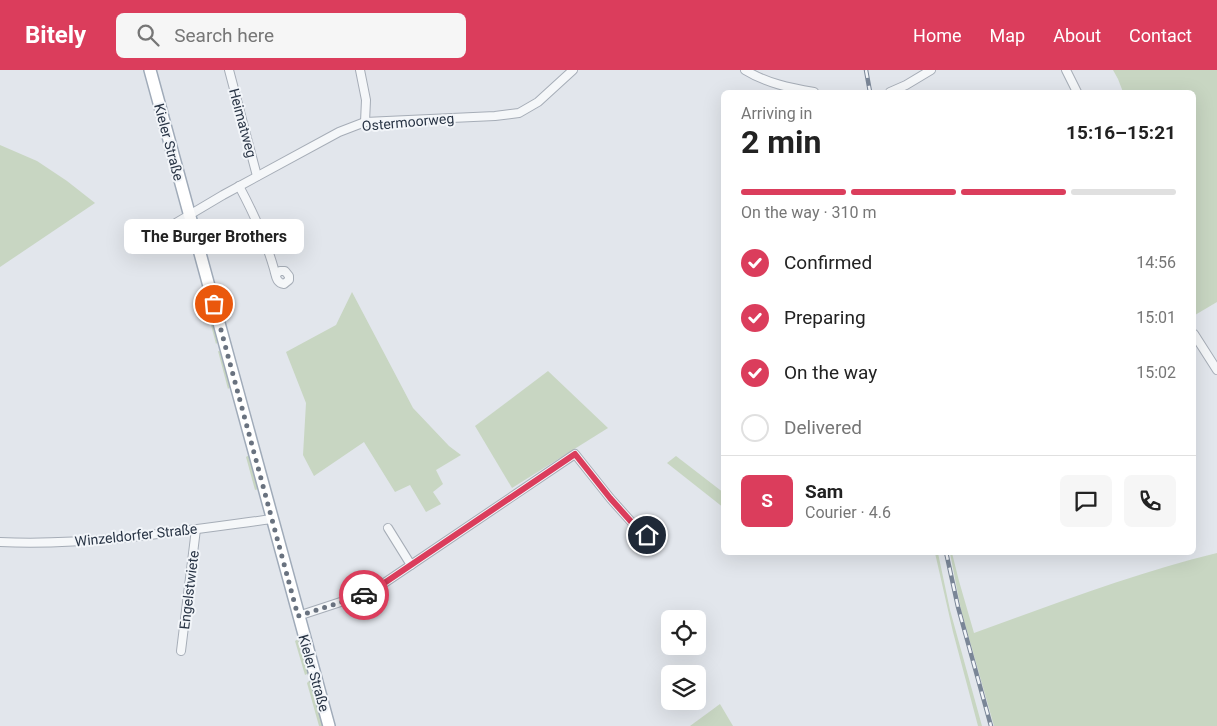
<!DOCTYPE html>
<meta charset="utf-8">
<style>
:root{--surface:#fff;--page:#f6f6f6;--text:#222;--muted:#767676;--line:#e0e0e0;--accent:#db3d5c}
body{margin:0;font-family:Roboto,sans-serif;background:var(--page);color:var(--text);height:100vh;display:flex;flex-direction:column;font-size:19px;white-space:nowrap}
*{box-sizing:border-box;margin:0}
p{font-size:16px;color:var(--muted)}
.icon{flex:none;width:28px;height:28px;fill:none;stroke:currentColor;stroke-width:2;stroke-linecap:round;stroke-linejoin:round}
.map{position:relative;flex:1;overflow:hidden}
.details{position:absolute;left:721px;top:20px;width:475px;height:465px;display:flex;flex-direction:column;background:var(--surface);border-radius:8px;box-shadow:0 5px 20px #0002}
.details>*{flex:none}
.controls{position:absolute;left:661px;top:540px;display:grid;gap:10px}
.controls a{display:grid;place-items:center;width:45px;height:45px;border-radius:8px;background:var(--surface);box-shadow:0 5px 20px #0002;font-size:25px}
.pin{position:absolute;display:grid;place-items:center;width:42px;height:42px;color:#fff;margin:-21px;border:2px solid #fff;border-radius:50%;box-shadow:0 1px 5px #0007}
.courier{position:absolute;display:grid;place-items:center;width:50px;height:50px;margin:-25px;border:4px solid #db3d5c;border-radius:50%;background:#fff;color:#222;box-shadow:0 1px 6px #0007}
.bubble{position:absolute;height:35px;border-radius:8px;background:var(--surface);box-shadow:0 5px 20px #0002;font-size:16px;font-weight:700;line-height:35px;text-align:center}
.summary em{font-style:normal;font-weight:700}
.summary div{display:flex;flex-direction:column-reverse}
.summary{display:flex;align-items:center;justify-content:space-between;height:85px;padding:0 20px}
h1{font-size:32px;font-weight:700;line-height:38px}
.bar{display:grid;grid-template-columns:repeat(4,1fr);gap:8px 5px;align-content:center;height:60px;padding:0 20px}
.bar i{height:6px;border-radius:4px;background:var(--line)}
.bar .selected{background:var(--accent)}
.bar p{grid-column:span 4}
.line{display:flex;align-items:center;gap:12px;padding:0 20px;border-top:1px solid var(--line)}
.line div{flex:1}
.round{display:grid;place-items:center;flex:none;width:52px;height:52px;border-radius:8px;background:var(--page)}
ol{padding:0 20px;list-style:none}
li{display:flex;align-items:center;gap:15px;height:55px}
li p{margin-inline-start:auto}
li .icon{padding:5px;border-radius:50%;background:var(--accent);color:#fff;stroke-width:4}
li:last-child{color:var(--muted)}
li i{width:28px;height:28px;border:2px solid var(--line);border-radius:50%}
header{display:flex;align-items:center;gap:30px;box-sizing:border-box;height:70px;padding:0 25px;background:var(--accent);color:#fff}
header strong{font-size:24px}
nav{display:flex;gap:28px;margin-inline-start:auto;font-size:18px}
.search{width:350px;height:45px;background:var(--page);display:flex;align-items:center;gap:12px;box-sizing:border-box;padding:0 18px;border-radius:8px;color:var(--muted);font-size:19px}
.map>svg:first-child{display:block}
</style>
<header>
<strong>Bitely</strong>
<div class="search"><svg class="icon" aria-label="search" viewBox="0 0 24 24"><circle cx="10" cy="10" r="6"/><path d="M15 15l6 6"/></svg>Search here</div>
<nav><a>Home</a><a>Map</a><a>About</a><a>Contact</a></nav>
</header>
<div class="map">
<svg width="1217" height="656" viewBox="0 0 1217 656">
<rect width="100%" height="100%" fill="#e2e6ec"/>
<!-- green -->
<g fill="#c8d6c2">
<polygon points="1113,0 1217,0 1217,232 1195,245 1194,22 1123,22 1118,9"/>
<polygon points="0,75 37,91 67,111 95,133 0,197"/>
<polygon points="352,222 413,338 449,376 461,385 436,400 443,414 433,422 441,434 426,442 410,415 395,422 364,372 314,406 303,385 306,333 286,282 336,255"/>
<polygon points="207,234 209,235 219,271 216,274 206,236"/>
<polygon points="218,281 222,282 231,316 228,319"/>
<polygon points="548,301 608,358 512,418 475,356"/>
<polygon points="249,385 250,386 259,419 255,420 246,387"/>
<polygon points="676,386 724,423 724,438 667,393"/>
<polygon points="935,483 938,483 950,540 982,656 978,656 953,562"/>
<path d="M950,483H952L959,511L974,563C1055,534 1134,503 1217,483V656H994L961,540Z"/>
<polygon points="298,569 300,570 309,603 305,605 295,571"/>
<polygon points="309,611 311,611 324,656 319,656 307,613"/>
<polygon points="720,634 733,656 690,656"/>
</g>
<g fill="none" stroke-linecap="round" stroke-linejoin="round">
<!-- street casing -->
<g stroke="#a6adb7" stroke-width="10">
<g id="street">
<polyline points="229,0 257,106"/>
<polyline points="360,0 366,30 365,52"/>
<path d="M745,0C766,13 790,18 814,22"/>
<polyline points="1066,0 1077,22"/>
<polyline points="890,22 906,15 931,0"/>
<path d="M239,116C253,142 266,171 274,199C276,206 276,213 284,214L289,210V206L285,201H280L276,204"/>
<polyline points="132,179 223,125 339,62 365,52 495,46 519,43 538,32 573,0"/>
<polyline points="1194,264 1217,300"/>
<circle cx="640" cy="461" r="8"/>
<polyline points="388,458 411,495"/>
<path d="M0,472C91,476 182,461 272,449"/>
<polyline points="298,546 371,522 575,384 610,428 635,456"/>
<polyline points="181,581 196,459"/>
</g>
</g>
<!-- primary casing -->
<g stroke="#a0abb9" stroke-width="14">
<polyline id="primary" points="150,0 329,656"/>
</g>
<!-- street -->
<use href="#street" stroke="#f5f7f9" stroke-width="8"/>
<!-- primary -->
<use href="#primary" stroke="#fff" stroke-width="11"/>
<!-- rail casing -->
<g stroke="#7a8697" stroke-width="4.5">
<g id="rail">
<polyline points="866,0 870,22"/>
<polyline points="946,482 958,537 991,656"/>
</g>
</g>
<!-- rail -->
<use href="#rail" stroke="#f2f5f9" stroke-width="2.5" stroke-dasharray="8" stroke-linecap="butt"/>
</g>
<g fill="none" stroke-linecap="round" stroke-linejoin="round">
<!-- done -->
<polyline stroke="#69727f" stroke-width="5" stroke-dasharray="0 9" points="214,234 298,546 364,525"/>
<!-- route -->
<polyline stroke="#db3d5c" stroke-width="6" points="364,525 371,522 575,384 610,428 635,456 640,454 646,456 648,460 647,465"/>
</g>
<g text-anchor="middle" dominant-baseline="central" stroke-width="4" stroke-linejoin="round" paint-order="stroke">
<!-- street labels -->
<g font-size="14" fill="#283445" stroke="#f2f5f9">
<text transform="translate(408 52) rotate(-5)">Ostermoorweg</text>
<text transform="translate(243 53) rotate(75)">Heimatweg</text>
<text transform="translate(169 72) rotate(75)">Kieler Straße</text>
<text transform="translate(136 465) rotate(-6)">Winzeldorfer Straße</text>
<text transform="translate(189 520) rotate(-83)">Engelstwiete</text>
<text transform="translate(314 603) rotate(74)">Kieler Straße</text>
</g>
</g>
</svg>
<div class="controls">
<a><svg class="icon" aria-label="locate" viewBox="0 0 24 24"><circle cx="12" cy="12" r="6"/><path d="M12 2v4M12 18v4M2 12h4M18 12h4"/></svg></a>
<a><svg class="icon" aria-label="layers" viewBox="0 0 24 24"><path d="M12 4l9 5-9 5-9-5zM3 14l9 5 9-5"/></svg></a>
</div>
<div class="pin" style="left:214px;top:234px;background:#ea580c"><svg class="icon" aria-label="bag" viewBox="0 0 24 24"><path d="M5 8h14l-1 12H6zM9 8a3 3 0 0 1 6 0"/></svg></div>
<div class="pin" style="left:647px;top:465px;background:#1f2937"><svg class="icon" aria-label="home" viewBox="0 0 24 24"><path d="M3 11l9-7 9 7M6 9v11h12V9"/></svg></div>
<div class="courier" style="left:364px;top:525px"><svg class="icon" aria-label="car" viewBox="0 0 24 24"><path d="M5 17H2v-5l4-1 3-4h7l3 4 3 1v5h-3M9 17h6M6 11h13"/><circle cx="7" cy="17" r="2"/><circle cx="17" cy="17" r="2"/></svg></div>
<div class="bubble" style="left:124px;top:149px;width:180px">The Burger Brothers</div>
<section class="details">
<div class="summary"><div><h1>2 min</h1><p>Arriving in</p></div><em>15:16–15:21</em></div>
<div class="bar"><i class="selected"></i><i class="selected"></i><i class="selected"></i><i></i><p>On the way · 310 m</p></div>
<ol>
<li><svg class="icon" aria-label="check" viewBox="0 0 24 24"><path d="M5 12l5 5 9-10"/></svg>Confirmed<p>14:56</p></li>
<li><svg class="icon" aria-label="check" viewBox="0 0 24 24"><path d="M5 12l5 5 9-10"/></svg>Preparing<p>15:01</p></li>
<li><svg class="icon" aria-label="check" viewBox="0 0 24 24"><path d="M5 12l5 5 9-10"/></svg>On the way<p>15:02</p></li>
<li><i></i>Delivered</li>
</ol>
<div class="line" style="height:90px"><b class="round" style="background:var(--accent);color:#fff">S</b><div><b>Sam</b><p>Courier · 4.6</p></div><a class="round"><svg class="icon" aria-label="chat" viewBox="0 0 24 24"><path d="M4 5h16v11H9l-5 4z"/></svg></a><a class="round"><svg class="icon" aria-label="phone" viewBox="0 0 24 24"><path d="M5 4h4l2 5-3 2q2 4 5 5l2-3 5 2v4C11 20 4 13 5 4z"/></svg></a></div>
</section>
</div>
